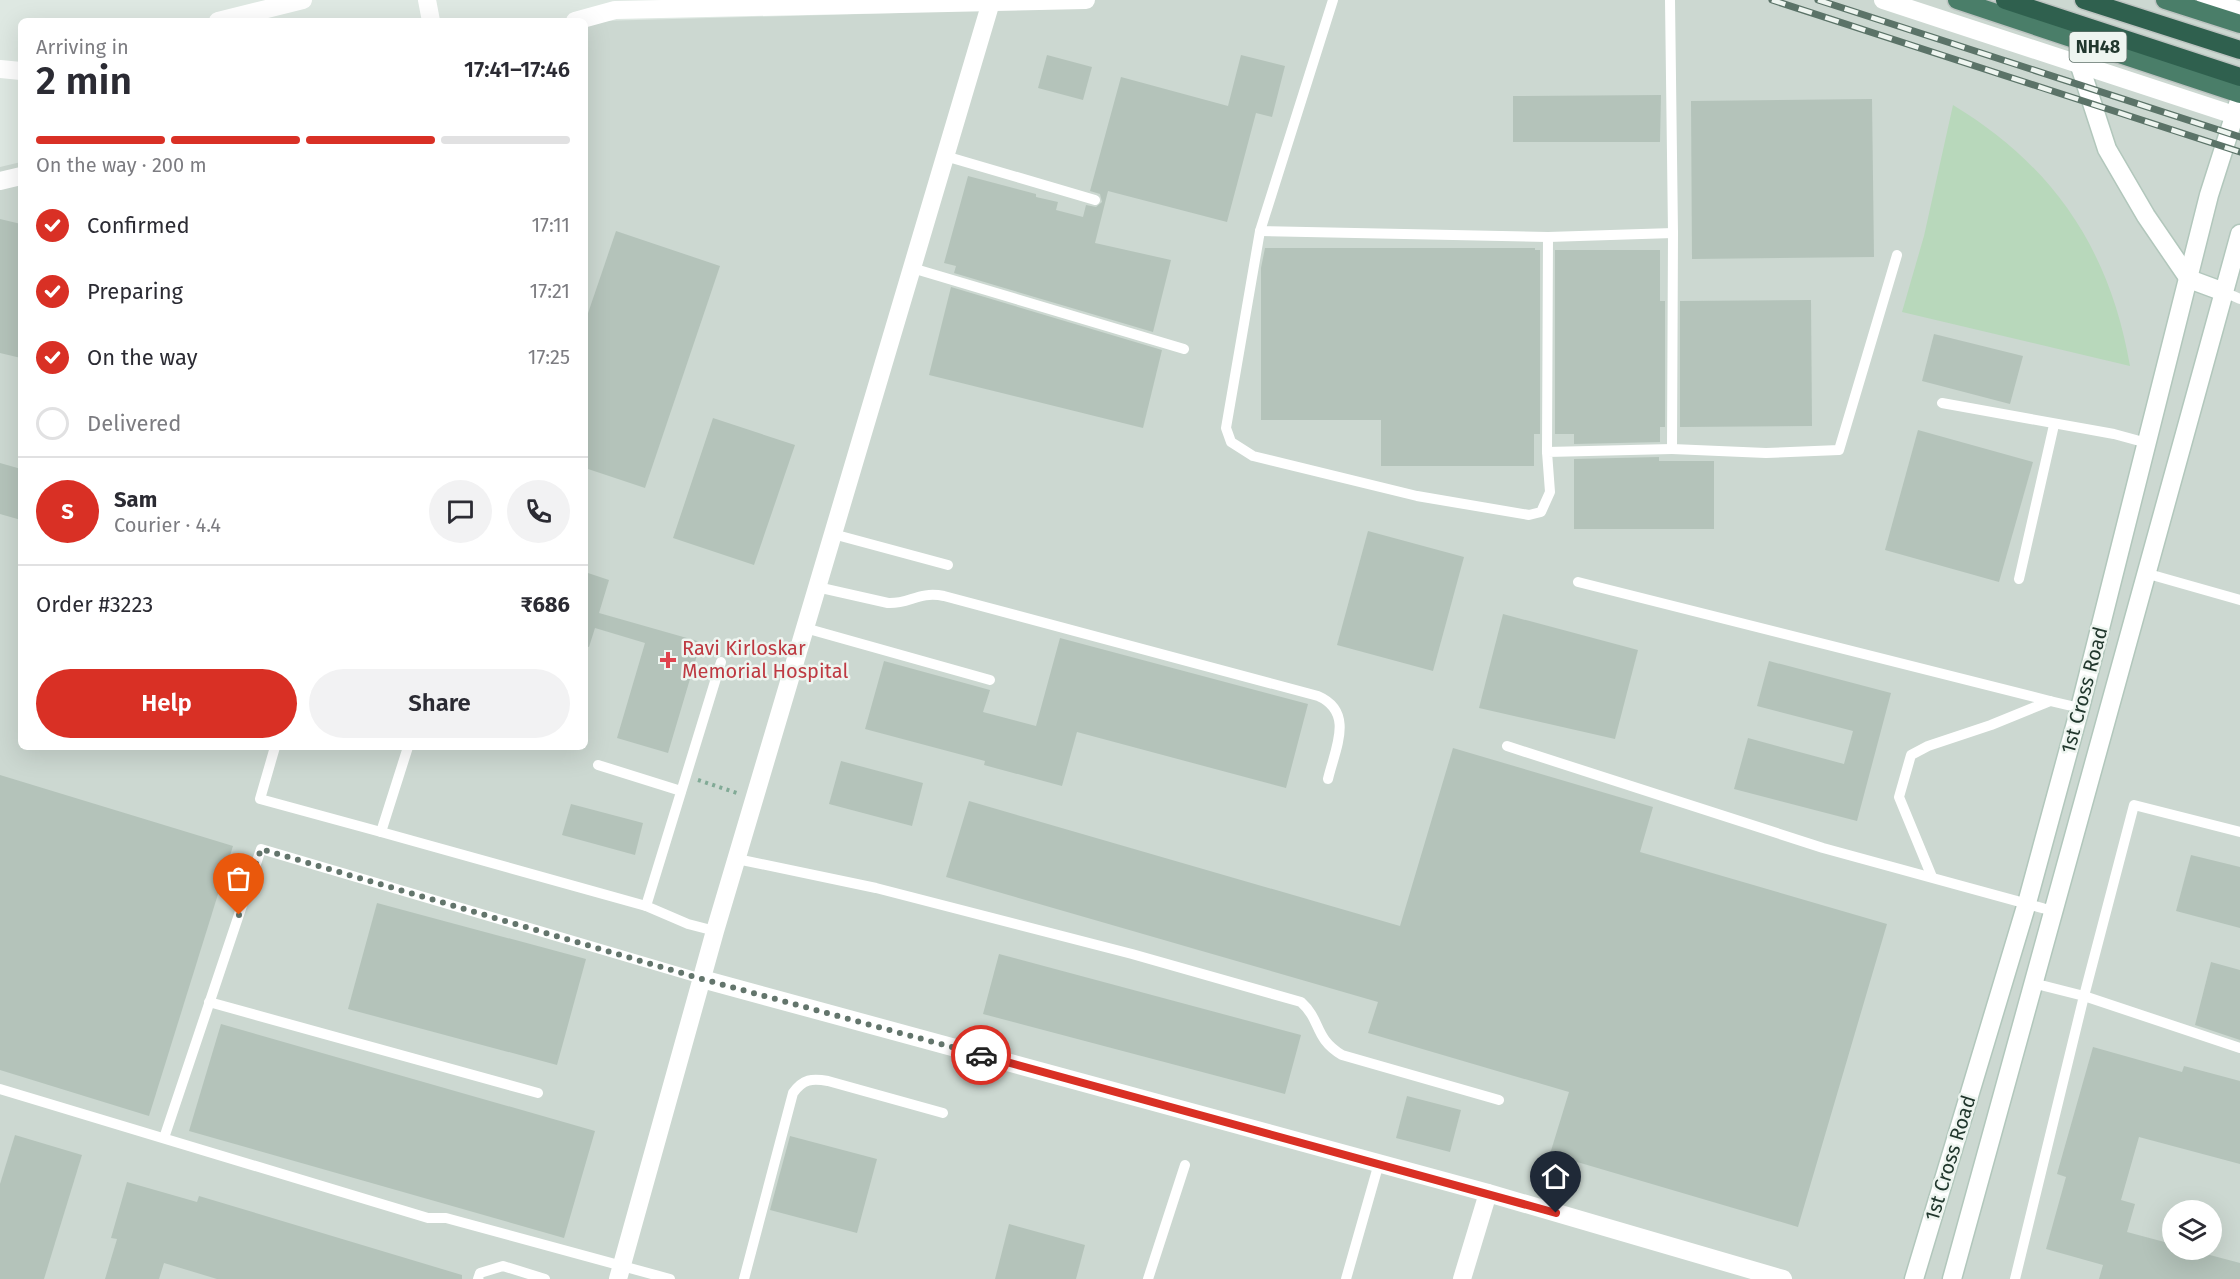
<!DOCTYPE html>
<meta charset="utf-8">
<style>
:root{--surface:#fff;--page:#f2f2f3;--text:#2b2b33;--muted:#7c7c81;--line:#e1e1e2;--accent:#d93025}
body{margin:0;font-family:"Fira Sans",sans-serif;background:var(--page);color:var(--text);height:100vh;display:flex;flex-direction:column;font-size:22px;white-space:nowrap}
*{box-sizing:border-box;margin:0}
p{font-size:20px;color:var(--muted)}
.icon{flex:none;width:33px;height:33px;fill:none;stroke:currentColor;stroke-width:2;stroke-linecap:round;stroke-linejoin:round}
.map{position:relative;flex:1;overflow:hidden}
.drawer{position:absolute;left:18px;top:18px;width:570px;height:732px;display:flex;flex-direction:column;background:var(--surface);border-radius:9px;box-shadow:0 6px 24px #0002}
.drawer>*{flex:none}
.fabs{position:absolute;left:2162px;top:1200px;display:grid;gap:12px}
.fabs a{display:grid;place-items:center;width:60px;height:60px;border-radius:50%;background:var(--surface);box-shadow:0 6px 24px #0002;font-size:30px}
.pin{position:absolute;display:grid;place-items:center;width:51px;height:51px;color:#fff;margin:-62px -26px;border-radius:50% 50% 50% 0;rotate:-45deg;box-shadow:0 0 6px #0007}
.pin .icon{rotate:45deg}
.courier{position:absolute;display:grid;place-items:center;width:60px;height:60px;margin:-30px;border:4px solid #d93025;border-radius:50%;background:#fff;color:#222;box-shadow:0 2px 8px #0007}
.headline em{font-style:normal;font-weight:600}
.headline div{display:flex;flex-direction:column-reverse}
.headline{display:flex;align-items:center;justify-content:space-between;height:102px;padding:0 18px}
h1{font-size:39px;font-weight:600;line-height:45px}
.bar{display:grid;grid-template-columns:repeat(4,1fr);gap:9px 6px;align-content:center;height:72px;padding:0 18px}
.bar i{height:8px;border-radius:4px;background:var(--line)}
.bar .selected{background:var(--accent)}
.bar p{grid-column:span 4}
.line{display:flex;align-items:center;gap:15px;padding:0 18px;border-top:2px solid var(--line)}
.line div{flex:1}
.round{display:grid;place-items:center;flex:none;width:63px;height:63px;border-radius:32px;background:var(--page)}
ol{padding:0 18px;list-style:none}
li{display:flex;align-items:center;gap:18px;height:66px}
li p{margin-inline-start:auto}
li .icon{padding:6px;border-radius:50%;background:var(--accent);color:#fff;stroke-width:4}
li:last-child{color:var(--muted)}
li i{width:33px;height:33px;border:3px solid var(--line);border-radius:50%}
.action{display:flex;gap:12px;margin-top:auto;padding:12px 18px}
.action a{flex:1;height:69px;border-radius:36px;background:var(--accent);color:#fff;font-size:24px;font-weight:600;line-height:69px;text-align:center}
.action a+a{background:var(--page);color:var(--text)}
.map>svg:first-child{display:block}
</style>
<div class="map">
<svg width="2240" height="1279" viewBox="0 0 2240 1279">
<rect width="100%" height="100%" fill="#dee8e2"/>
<!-- built -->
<path fill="#ccd8d1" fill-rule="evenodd" d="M899,0H2240V1279H0V167L21,162V747H585V24L600,21L899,13ZM2172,1210H2211V1250H2172Z"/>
<!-- green -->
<path fill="#b8d8bb" d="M1953,105C2054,166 2110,250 2130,366L1902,312L1924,236Z"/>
<!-- building -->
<g fill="#b4c3ba">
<polygon points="1047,55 1092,67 1083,100 1038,88"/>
<polygon points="1241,55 1285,66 1272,117 1256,113 1227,222 1108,191 1095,243 1171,260 1153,332 954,273 956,266 944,263 968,176 1036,194 1036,197 1058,202 1056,210 1083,217 1086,205 1096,207 1102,202 1100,194 1090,191 1121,77 1228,106"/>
<polygon points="1661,95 1660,142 1513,142 1513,96"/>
<polygon points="1872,99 1874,257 1692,259 1691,101"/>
<polygon points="0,219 21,224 21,358 0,353"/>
<polygon points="616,231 720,266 645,488 585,468 585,322"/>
<polygon points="1265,248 1535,248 1535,250 1540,250 1540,434 1534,434 1534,466 1381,466 1381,420 1261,420 1261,268"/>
<polygon points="1555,250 1660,250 1660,301 1665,301 1665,427 1660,427 1660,442 1574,444 1574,434 1555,434"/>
<polygon points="951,287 1162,350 1143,428 929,375"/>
<polygon points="1811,300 1812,426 1680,427 1680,301"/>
<polygon points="1934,334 2023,356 2010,404 1922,381"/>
<polygon points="713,418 795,445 754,565 673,538"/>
<polygon points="1918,430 2033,462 1999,582 1885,550"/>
<polygon points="1659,457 1659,461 1714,461 1714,529 1574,529 1574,459"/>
<polygon points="0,463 21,469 21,520 0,514"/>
<polygon points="1368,531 1464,557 1433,671 1337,645"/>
<polygon points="585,572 609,580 599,613 701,642 668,753 617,738 645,643 595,628 589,647 585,646"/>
<polygon points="1503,614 1638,650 1615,739 1479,708"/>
<polygon points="1060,638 1308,704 1286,788 1077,732 1062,786 984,765 985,761 865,729 884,661 990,690 983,712 1036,726"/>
<polygon points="1769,661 1891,693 1857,821 1734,789 1748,738 1844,764 1853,731 1757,706"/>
<polygon points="1453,748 1653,807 1640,852 1887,924 1798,1227 1550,1154 1569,1092 1368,1033 1378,1002 946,877 969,801 1400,926"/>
<polygon points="841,761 923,783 912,826 829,804"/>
<polygon points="0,775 233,846 149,1116 0,1070"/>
<polygon points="571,804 643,823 635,855 562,835"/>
<polygon points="2191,855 2240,867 2240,928 2176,911"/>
<polygon points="377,903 586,959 557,1065 348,1009"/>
<polygon points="999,954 1301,1035 1285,1094 983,1014"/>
<polygon points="2211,962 2240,970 2240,1040 2195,1025"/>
<polygon points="221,1024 595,1131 564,1238 189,1131"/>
<polygon points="2093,1047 2182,1072 2184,1066 2240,1081 2240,1164 2139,1137 2121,1200 2135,1204 2127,1232 2172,1244 2172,1250 2191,1250 2240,1263 2240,1279 2099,1279 2103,1265 2046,1249 2066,1177 2057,1174"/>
<polygon points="1407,1096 1461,1110 1450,1152 1396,1138"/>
<polygon points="15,1135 82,1155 44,1279 0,1279 0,1184"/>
<polygon points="790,1136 877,1159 857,1233 770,1210"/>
<polygon points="127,1182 197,1202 199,1196 462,1275 462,1279 217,1279 164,1263 159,1279 105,1279 117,1239 111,1238"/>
<polygon points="1009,1224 1085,1245 1076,1279 995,1279"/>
</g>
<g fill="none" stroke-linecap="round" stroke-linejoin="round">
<!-- secondary casing -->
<g stroke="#b2c7bc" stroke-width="21">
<g id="secondary">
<polyline points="2079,63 2107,149 2146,216 2189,279 2224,292"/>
<polyline points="1914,1279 2027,903 2080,708 2209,195 2240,98"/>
<polyline points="1952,1279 2240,234"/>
</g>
</g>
<!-- trunk casing -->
<g stroke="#bcc3c0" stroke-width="21">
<g id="trunk">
<polyline points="1957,0 2240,94"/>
<polyline points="2165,0 2240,24"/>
</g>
</g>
<!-- motorway casing -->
<g stroke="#bcc3c0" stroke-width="21">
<g id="motorway">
<polyline points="2005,0 2240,77"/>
<polyline points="2084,0 2240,50"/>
</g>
</g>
<!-- path -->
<polyline stroke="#81aa96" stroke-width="4" stroke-dasharray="3 4.5" stroke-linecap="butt" points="698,780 737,793"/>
<!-- service -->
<g stroke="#fff" stroke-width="10">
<polyline points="1333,0 1260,231 1548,237 1673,233"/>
<polyline points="1670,0 1673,233 1672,449 1766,453 1839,450 1897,255"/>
<polyline points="945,156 1095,200"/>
<polyline points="1260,231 1226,428 1231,442 1253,456 1417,496 1529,515 1541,512 1550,492 1547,452 1672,449"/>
<polyline points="912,268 1184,349"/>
<polyline points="2224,292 2240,299"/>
<polyline points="1942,403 2114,434 2147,443"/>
<polyline points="1547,452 1548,237"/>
<polyline points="833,534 948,565"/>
<polyline points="2145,573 2240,600"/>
<polyline points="2019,579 2054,425"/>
<polyline points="1578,582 2050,701"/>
<path d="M817,587L888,603C910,604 918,591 944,596L1318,696C1355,712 1335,749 1328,779"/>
<polyline points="805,628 990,680"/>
<polyline points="1507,746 1823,848 2053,911"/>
<polyline points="275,747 260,799 381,832"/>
<polyline points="408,747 381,832 646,906"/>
<polyline points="598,765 681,791"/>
<polyline points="2240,832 2134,805 2084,996 2240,1048"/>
<path d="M737,859L876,888L1132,954L1301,1002C1322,1021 1313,1037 1342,1055L1499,1100"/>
<polyline points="1932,877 1899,797 1911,755 1928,746 1991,725 2050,701 2080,708"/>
<polyline points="715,931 688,924 646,906 721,662"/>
<polyline points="209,1002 538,1093"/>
<polyline points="0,1089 428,1218 446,1218 670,1279"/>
<polyline points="164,1138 261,849 702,979"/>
<polyline points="478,1279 480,1273 503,1266 545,1279"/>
<path d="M744,1279L793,1093C803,1079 812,1078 828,1081L943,1113"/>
<polyline points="1148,1279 1185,1165"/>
<polyline points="1346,1279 1379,1163"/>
<polyline points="2015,1279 2084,996 2033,983"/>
</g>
<!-- minor -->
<g stroke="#fff" stroke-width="18">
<polyline points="427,0 431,21"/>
<polyline points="218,21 303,0"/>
<polyline points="0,69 21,71"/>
<polyline points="1462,1279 1488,1193"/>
</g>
<!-- tertiary -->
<g stroke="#fff" stroke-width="18">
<polyline points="1883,0 2240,117"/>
<polyline points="2206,0 2240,11"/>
<polyline points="575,21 615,10 1086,0"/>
<polyline points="0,181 21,176"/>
<polyline points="702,979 1488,1193 1783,1279"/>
<polyline points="618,1279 715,931 991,2"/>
</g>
<!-- secondary -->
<use href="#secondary" stroke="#fff" stroke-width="18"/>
<!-- trunk -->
<use href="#trunk" stroke="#4a7e69" stroke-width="18"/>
<!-- motorway -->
<use href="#motorway" stroke="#2f604e" stroke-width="18"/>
<!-- rail casing -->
<g stroke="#5b7368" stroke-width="7">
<g id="rail">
<polyline points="1772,0 2240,152"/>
<polyline points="1818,0 2240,137"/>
</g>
</g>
<!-- rail -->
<use href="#rail" stroke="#eef5f0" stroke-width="4.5" stroke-dasharray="14" stroke-linecap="butt"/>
</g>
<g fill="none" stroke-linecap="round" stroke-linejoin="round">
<!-- done -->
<polyline stroke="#63756c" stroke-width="6" stroke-dasharray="0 10.8" points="239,915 261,849 702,979 981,1055"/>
<!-- route -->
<polyline stroke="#d93025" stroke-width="8" points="981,1055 1556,1213"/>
</g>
<!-- markers -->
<path fill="#e0444e" stroke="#eef5f0" stroke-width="2" d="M665 651h6v6h6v6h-6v6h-6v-6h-6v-6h6z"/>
<g text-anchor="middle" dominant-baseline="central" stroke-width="5" stroke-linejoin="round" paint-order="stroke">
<!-- shield labels -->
<rect fill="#eef5f0" stroke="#5e7068" stroke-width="1.5" x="2069.5" y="32" width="57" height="30" rx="4.5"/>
<g font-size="18" font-weight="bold" fill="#21372d">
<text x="2098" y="47">NH48</text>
</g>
<!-- health labels -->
<g font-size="20" fill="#be3a42" stroke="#eef5f0" text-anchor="start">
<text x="682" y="648">Ravi Kirloskar<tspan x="682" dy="23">Memorial Hospital</tspan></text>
</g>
<!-- street labels -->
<g font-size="20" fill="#21372d" stroke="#eef5f0">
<text transform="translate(2084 690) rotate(-75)">1st Cross Road</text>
<text transform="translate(1950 1158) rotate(-73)">1st Cross Road</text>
</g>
</g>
</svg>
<div class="fabs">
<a><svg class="icon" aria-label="layers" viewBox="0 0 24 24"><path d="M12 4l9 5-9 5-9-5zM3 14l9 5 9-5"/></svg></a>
</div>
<div class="pin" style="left:239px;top:915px;background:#ea580c"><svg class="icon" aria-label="bag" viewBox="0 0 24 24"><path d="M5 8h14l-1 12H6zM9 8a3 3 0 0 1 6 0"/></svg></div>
<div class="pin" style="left:1556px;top:1213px;background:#1f2937"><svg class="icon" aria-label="home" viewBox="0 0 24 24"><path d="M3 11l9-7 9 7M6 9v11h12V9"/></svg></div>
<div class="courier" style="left:981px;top:1055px"><svg class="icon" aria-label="car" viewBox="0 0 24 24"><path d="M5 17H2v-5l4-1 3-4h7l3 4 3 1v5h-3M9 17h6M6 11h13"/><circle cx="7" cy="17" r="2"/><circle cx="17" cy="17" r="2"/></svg></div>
<section class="drawer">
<div class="headline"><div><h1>2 min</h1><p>Arriving in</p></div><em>17:41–17:46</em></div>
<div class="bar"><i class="selected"></i><i class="selected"></i><i class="selected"></i><i></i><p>On the way · 200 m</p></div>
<ol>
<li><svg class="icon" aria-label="check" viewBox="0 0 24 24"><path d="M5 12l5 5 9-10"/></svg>Confirmed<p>17:11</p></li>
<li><svg class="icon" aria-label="check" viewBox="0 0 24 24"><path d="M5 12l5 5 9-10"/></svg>Preparing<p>17:21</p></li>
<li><svg class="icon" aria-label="check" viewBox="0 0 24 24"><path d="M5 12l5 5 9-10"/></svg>On the way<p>17:25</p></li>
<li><i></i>Delivered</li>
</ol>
<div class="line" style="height:108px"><b class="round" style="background:var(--accent);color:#fff">S</b><div><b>Sam</b><p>Courier · 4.4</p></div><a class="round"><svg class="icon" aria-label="chat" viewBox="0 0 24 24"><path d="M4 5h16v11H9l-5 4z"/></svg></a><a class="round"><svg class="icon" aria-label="phone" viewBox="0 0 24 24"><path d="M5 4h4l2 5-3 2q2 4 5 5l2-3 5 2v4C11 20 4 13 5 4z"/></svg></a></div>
<div class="line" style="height:78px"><div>Order #3223</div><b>₹686</b></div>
<div class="action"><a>Help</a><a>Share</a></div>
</section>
</div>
